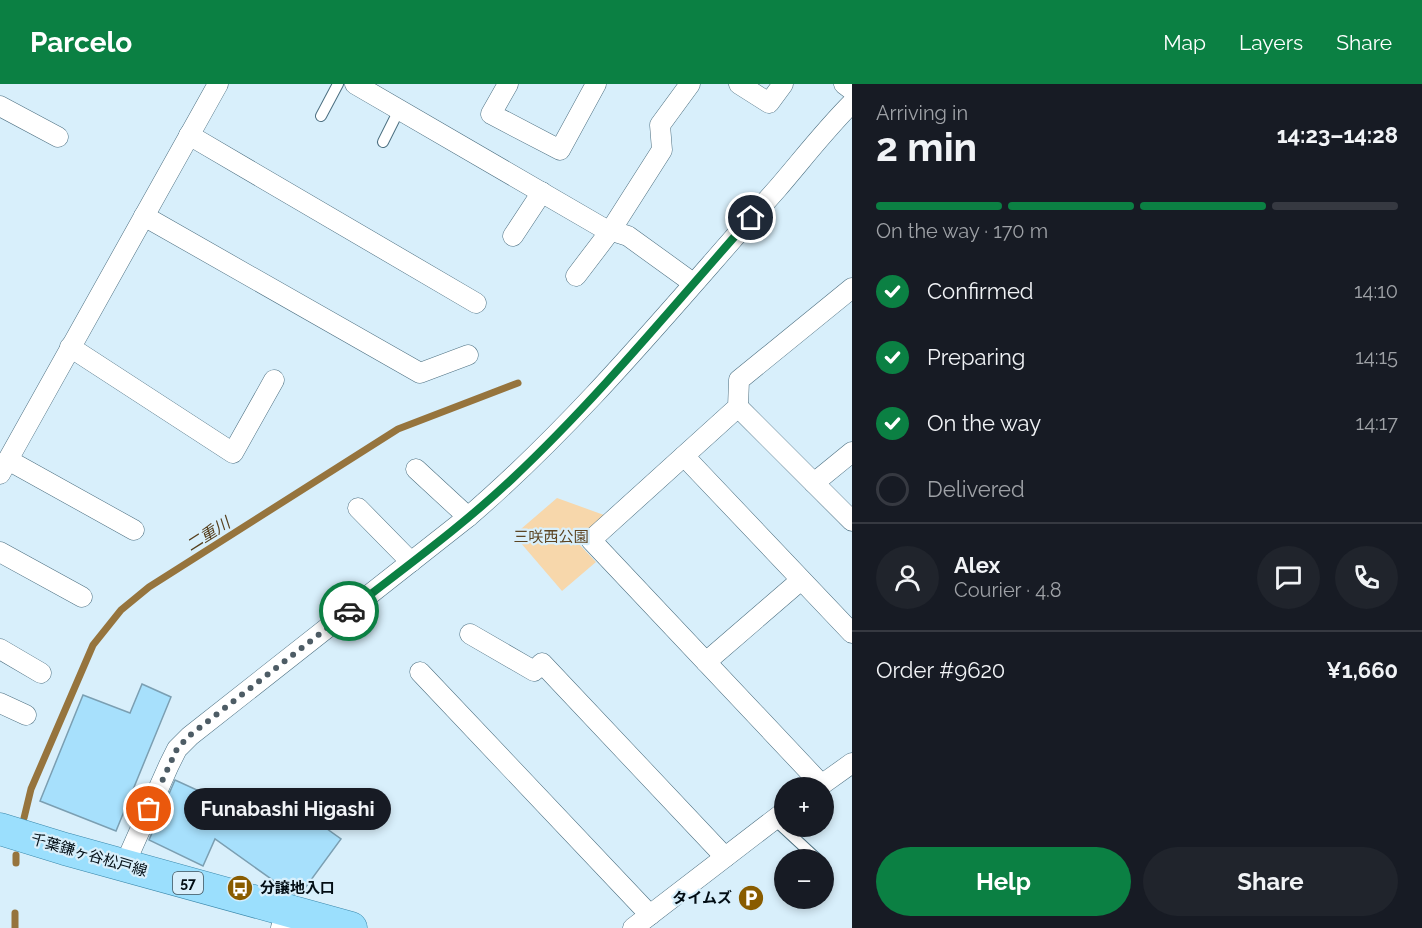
<!DOCTYPE html>
<meta charset="utf-8">
<style>
:root{--surface:#171b24;--page:#20242c;--text:#f1f3f6;--muted:#9ea1a6;--line:#363941;--accent:#0b8043}
body{margin:0;font-family:Raleway,"Noto Sans JP",sans-serif;background:var(--page);color:var(--text);height:100vh;display:flex;flex-direction:column;font-size:22px;white-space:nowrap}
*{box-sizing:border-box;margin:0}
p{font-size:20px;color:var(--muted)}
.icon{flex:none;width:33px;height:33px;fill:none;stroke:currentColor;stroke-width:2;stroke-linecap:round;stroke-linejoin:round}
.map{position:relative;flex:1;overflow:hidden}
.drawer{display:flex;flex-direction:column;background:var(--surface);width:570px}
.drawer>*{flex:none}
.buttons{position:absolute;left:774px;top:693px;display:grid;gap:12px}
.buttons a{display:grid;place-items:center;width:60px;height:60px;border-radius:50%;background:var(--surface);box-shadow:0 3px 9px #0003;font-size:30px}
.pin{position:absolute;display:grid;place-items:center;width:51px;height:51px;color:#fff;margin:-26px;border:3px solid #fff;border-radius:50%;box-shadow:0 2px 6px #0007}
.courier{position:absolute;display:grid;place-items:center;width:60px;height:60px;margin:-30px;border:4px solid #0b8043;border-radius:50%;background:#fff;color:#222;box-shadow:0 2px 8px #0007}
.bubble{position:absolute;height:42px;border-radius:21px;background:var(--surface);box-shadow:0 3px 9px #0003;font-size:20px;font-weight:700;line-height:42px;text-align:center}
.head em{font-style:normal;font-weight:700}
.head div{display:flex;flex-direction:column-reverse}
.head{display:flex;align-items:center;justify-content:space-between;height:102px;padding:0 24px}
h1{font-size:39px;font-weight:700;line-height:45px}
.bar{display:grid;grid-template-columns:repeat(4,1fr);gap:9px 6px;align-content:center;height:72px;padding:0 24px}
.bar i{height:8px;border-radius:4px;background:var(--line)}
.bar .active{background:var(--accent)}
.bar p{grid-column:span 4}
.line{display:flex;align-items:center;gap:15px;padding:0 24px;border-top:2px solid var(--line)}
.line div{flex:1}
.round{display:grid;place-items:center;flex:none;width:63px;height:63px;border-radius:32px;background:var(--page)}
ol{padding:0 24px;list-style:none}
li{display:flex;align-items:center;gap:18px;height:66px}
li p{margin-inline-start:auto}
li .icon{padding:6px;border-radius:50%;background:var(--accent);color:#fff;stroke-width:4}
li:last-child{color:var(--muted)}
li i{width:33px;height:33px;border:3px solid var(--line);border-radius:50%}
.cta{display:flex;gap:12px;margin-top:auto;padding:12px 24px}
.cta a{flex:1;height:69px;border-radius:36px;background:var(--accent);color:#fff;font-size:24px;font-weight:700;line-height:69px;text-align:center}
.cta a+a{background:var(--page);color:var(--text)}
header{display:flex;align-items:center;gap:36px;box-sizing:border-box;height:84px;padding:0 30px;background:var(--accent);color:#fff}
header strong{font-size:28px}
nav{display:flex;gap:33px;margin-inline-start:auto;font-size:21px}
main{display:flex;flex:1;min-height:0}
.map>svg:first-child{display:block}
</style>
<header>
<strong>Parcelo</strong>
<nav><a>Map</a><a>Layers</a><a>Share</a></nav>
</header>
<main>
<div class="map">
<svg width="852" height="844" viewBox="0 0 852 844">
<rect width="100%" height="100%" fill="#d8effb"/>
<!-- green -->
<polygon fill="#f7d7ab" points="557,414 604,431 576,457 596,478 562,507 514,451"/>
<g fill="none" stroke-linecap="round" stroke-linejoin="round">
<!-- stream -->
<g stroke="#96743d" stroke-width="7">
<polyline points="24,734 31,705 93,561 121,526 149,503 398,345 518,299"/>
<polyline points="16,779 16,771"/>
<polyline points="15,844 15,829"/>
</g>
</g>
<!-- building -->
<g fill="#a7e0fc" stroke="#7b9fb2" stroke-width="1.5">
<polygon points="142,600 171,613 116,747 40,717 83,611 130,629"/>
<polygon points="175,696 256,733 274,707 341,755 300,811 291,809 215,755 203,782 149,756"/>
</g>
<g fill="none" stroke-linecap="round" stroke-linejoin="round">
<!-- lane casing -->
<g stroke="#4c6f80" stroke-width="12">
<g id="lane">
<polyline points="321,32 338,0"/>
<polyline points="383,58 399,26"/>
<polyline points="775,736 816,774"/>
</g>
</g>
<!-- street casing -->
<g stroke="#4c6f80" stroke-width="21">
<g id="street">
<polyline points="355,0 603,144 628,152 693,199"/>
<polyline points="508,0 491,30 560,66 596,0"/>
<polyline points="739,0 769,19 783,0"/>
<polyline points="844,0 852,6"/>
<polyline points="0,22 58,53"/>
<polyline points="189,51 476,219"/>
<polyline points="144,132 420,289 468,271"/>
<polyline points="513,152 542,108"/>
<polyline points="576,192 611,146 662,66 660,41 690,0"/>
<polyline points="70,263 233,369 274,296"/>
<polyline points="738,323 852,437"/>
<polyline points="684,372 852,549"/>
<polyline points="8,376 134,446"/>
<polyline points="416,385 468,433"/>
<polyline points="0,390 218,0"/>
<polyline points="814,399 852,368"/>
<polyline points="358,424 411,478"/>
<polyline points="0,468 82,513"/>
<polyline points="470,550 534,587 542,579 725,773"/>
<polyline points="0,565 41,589"/>
<polyline points="706,578 801,496"/>
<polyline points="420,588 650,831"/>
<polyline points="0,619 26,631"/>
<polyline points="821,700 591,456 738,323 739,296 852,204"/>
<polyline points="817,704 852,679"/>
<path d="M124,782L169,681L177,665L190,652L468,433C582,335 677,217 777,105C802,76 825,46 852,19"/>
<polyline points="281,844 281,843"/>
<polyline points="633,844 784,728"/>
</g>
</g>
<!-- primary casing -->
<g stroke="#3b88ab" stroke-width="33">
<polyline id="primary" points="0,745 65,765 351,844"/>
</g>
<!-- lane -->
<use href="#lane" stroke="#fff" stroke-width="10"/>
<!-- street -->
<use href="#street" stroke="#fff" stroke-width="20"/>
<!-- primary -->
<use href="#primary" stroke="#9bdffd" stroke-width="32"/>
</g>
<g fill="none" stroke-linecap="round" stroke-linejoin="round">
<!-- done -->
<polyline stroke="#4d5c65" stroke-width="6" stroke-dasharray="0 10.8" points="149,725 177,665 189,652 349,527"/>
<!-- route -->
<path stroke="#0b8043" stroke-width="8" d="M349,527C404,484 461,443 512,395C598,314 673,222 751,134"/>
</g>
<!-- icons -->
<defs>
<g id="bus-disc" transform="scale(1.35)"><circle r="9.5" fill="#895c00" stroke="#d8effb"/><path d="M-5-6H5V4H4V6H2V4H-2V6H-4V4H-5ZM-3.5-4V0h7V-4ZM-3.5 1.2v1.5H-2V1.2ZM2 1.2v1.5H3.5V1.2Z" fill="#fff"/></g>
<g id="parking-disc" transform="scale(1.35)"><circle r="9.5" fill="#895c00" stroke="#d8effb"/><path d="M-3.5-5.5H1a3.5 3.5 0 0 1 0 7H-1V5.5H-3.5ZM-1-3.4V-.6H.8a1.4 1.4 0 0 0 0-2.8Z" fill="#fff"/></g>
</defs>
<g fill-rule="evenodd">
<use href="#bus-disc" x="240" y="804"/>
<use href="#parking-disc" x="751" y="814"/>
</g>
<g text-anchor="middle" dominant-baseline="central" stroke-width="4.5" stroke-linejoin="round" paint-order="stroke">
<!-- shield labels -->
<rect fill="#d8effb" stroke="#425159" stroke-width="1.5" x="173" y="788" width="30" height="22" rx="4.5"/>
<g font-size="14" font-weight="bold" fill="#020d14">
<text x="188" y="799">57</text>
</g>
<!-- park labels -->
<g font-size="15" fill="#5c4523" stroke="#d8effb">
<text x="551" y="453">三咲西公園</text>
</g>
<!-- street labels -->
<g font-size="15" fill="#020d14" stroke="#d8effb">
<text transform="translate(89 771) rotate(16)">千葉鎌ヶ谷松戸線</text>
</g>
<!-- poi labels -->
<g font-size="15" font-weight="bold" fill="#020d14" stroke="#d8effb" text-anchor="start">
<text x="260" y="804">分譲地入口</text>
<text x="732" y="814" text-anchor="end">タイムズ</text>
</g>
<!-- water labels -->
<g font-size="16" font-style="italic" fill="#563f1d" stroke="#d8effb">
<text transform="translate(208 450) rotate(-32)">二重川</text>
</g>
</g>
</svg>
<div class="buttons">
<a>+</a>
<a>−</a>
</div>
<div class="pin" style="left:149px;top:725px;background:#ea580c"><svg class="icon" aria-label="bag" viewBox="0 0 24 24"><path d="M5 8h14l-1 12H6zM9 8a3 3 0 0 1 6 0"/></svg></div>
<div class="pin" style="left:751px;top:134px;background:#1f2937"><svg class="icon" aria-label="home" viewBox="0 0 24 24"><path d="M3 11l9-7 9 7M6 9v11h12V9"/></svg></div>
<div class="courier" style="left:349px;top:527px"><svg class="icon" aria-label="car" viewBox="0 0 24 24"><path d="M5 17H2v-5l4-1 3-4h7l3 4 3 1v5h-3M9 17h6M6 11h13"/><circle cx="7" cy="17" r="2"/><circle cx="17" cy="17" r="2"/></svg></div>
<div class="bubble" style="left:184px;top:704px;width:207px">Funabashi Higashi</div>
</div>
<section class="drawer">
<div class="head"><div><h1>2 min</h1><p>Arriving in</p></div><em>14:23–14:28</em></div>
<div class="bar"><i class="active"></i><i class="active"></i><i class="active"></i><i></i><p>On the way · 170 m</p></div>
<ol>
<li><svg class="icon" aria-label="check" viewBox="0 0 24 24"><path d="M5 12l5 5 9-10"/></svg>Confirmed<p>14:10</p></li>
<li><svg class="icon" aria-label="check" viewBox="0 0 24 24"><path d="M5 12l5 5 9-10"/></svg>Preparing<p>14:15</p></li>
<li><svg class="icon" aria-label="check" viewBox="0 0 24 24"><path d="M5 12l5 5 9-10"/></svg>On the way<p>14:17</p></li>
<li><i></i>Delivered</li>
</ol>
<div class="line" style="height:108px"><a class="round"><svg class="icon" aria-label="person" viewBox="0 0 24 24"><circle cx="12" cy="8" r="4"/><path d="M4 21q1-7 8-7t8 7"/></svg></a><div><b>Alex</b><p>Courier · 4.8</p></div><a class="round"><svg class="icon" aria-label="chat" viewBox="0 0 24 24"><path d="M4 5h16v11H9l-5 4z"/></svg></a><a class="round"><svg class="icon" aria-label="phone" viewBox="0 0 24 24"><path d="M5 4h4l2 5-3 2q2 4 5 5l2-3 5 2v4C11 20 4 13 5 4z"/></svg></a></div>
<div class="line" style="height:78px"><div>Order #9620</div><b>¥1,660</b></div>
<div class="cta"><a>Help</a><a>Share</a></div>
</section>
</main>
